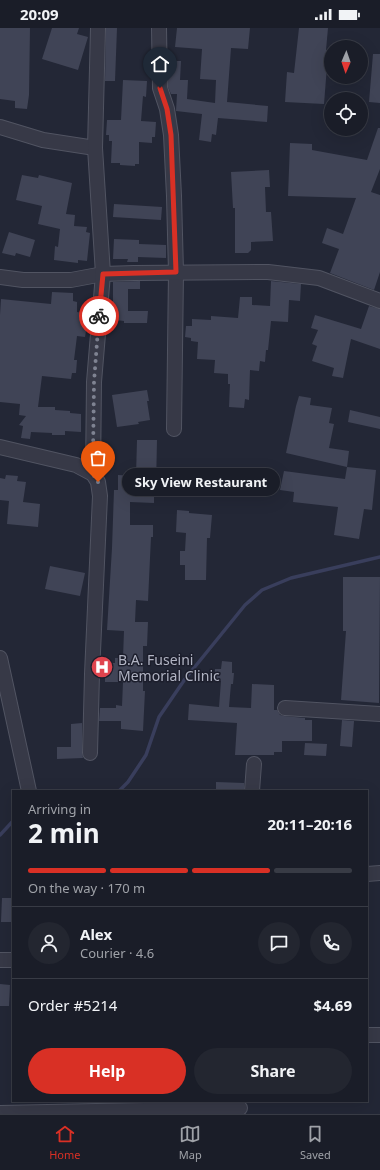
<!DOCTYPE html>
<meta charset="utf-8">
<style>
:root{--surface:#1a1d28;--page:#232630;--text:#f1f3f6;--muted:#9fa2a8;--line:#383b45;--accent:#d93025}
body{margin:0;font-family:"Noto Sans",sans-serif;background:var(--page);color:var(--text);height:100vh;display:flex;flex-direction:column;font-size:15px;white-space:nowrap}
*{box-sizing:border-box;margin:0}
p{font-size:13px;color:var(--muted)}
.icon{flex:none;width:22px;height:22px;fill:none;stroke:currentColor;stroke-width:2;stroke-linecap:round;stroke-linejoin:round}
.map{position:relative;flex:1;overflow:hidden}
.drawer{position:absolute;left:12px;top:762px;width:356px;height:312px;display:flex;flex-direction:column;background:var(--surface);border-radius:0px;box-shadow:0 4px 16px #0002,0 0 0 1px var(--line)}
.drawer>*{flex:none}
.needle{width:26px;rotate:182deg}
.controls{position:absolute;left:324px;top:12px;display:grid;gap:8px}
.controls a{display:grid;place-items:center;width:44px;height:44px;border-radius:50%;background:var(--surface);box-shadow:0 4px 16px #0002,0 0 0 1px var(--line);font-size:20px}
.pin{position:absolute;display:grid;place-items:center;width:34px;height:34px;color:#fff;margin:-41px -17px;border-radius:50% 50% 50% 0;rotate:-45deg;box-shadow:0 0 4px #0007}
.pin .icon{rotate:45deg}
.courier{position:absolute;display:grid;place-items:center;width:40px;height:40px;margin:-20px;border:3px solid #d93025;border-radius:50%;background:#fff;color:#222;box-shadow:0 1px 5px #0007}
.bubble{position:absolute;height:28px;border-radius:14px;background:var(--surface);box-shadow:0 4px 16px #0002,0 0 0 1px var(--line);font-size:13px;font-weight:700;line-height:28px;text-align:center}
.overview em{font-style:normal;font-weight:700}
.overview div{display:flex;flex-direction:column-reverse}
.overview{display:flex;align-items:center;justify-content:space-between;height:68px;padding:0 16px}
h1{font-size:26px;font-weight:700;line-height:30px}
.bar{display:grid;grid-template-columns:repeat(4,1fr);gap:6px 4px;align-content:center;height:48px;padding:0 16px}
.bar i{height:5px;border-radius:3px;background:var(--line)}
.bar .current{background:var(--accent)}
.bar p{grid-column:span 4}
.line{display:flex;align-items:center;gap:10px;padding:0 16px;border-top:1px solid var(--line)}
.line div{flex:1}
.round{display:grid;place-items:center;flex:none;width:42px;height:42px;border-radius:21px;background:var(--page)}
.primary-button{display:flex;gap:8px;margin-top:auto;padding:8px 16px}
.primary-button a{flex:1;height:46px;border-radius:24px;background:var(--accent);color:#fff;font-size:16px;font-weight:700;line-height:46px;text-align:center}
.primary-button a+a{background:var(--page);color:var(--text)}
.status{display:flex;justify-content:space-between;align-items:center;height:28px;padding:0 20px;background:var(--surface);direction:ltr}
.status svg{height:11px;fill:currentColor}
.tabs{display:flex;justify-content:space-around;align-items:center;height:56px;border-top:1px solid var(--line);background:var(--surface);font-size:11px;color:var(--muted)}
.tabs a{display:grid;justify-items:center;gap:2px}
.tabs .current{color:var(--accent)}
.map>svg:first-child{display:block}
</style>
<div class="status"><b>20:09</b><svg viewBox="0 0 49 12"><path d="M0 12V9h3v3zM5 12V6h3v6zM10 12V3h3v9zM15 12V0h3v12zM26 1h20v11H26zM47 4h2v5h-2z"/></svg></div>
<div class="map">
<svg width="380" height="1086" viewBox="0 0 380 1086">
<rect width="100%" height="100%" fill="#232736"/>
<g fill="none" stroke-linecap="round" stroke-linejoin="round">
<!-- stream -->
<g stroke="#393e5c" stroke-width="3.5">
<polyline points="119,763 128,754 146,727 159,689 185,651 245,577 262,562 291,550 380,529"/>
<polyline points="0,807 13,793"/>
</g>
</g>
<!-- building -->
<g fill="#404456">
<polygon points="0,0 30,0 29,67 27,81 15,80 15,73 0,71"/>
<polygon points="52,0 79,0 77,6 88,9 78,42 42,31"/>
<polygon points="106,0 117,0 115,53 105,53"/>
<polygon points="177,0 250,0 248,21 231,20 227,74 268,78 267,94 218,90 216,107 212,106 211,114 199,112 202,86 176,83 177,66 171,66 168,59 168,33 181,33 180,52 188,52 187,71 215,75 216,52 200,51 202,21 175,19"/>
<polygon points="299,0 328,0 326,22 331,22 331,39 327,38 324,76 285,74 287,44 294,45"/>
<polygon points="373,26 380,26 380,75 369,74"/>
<polygon points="123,52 147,53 146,69 143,68 141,93 156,94 155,109 152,109 152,115 139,114 139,136 135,136 135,138 120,137 120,135 111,135 112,113 109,113 109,107 106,107 107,92 121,92"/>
<polygon points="378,100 380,100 380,141 371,164 380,167 380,244 374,262 330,245 339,221 322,215 327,200 343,206 356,170 288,168 290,115 312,116 312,122 367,132"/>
<polygon points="269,142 270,159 265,159 266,184 271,184 273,213 251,214 251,222 248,225 235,225 235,180 233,180 231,144"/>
<polygon points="22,147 38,150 39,147 72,155 66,186 75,187 74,198 87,199 86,204 90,205 87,233 78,232 78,235 54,232 55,218 58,219 60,201 38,196 42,178 16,172"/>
<polygon points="114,176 162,179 161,192 113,189"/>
<polygon points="9,204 35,212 30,229 16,225 15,228 2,225"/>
<polygon points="114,211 139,212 139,216 166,217 166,230 138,229 138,234 127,234 128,231 113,231"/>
<polygon points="140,253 140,261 128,261 128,283 148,283 147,295 124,295 124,293 116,292 117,283 113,283 113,254"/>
<polygon points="271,253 301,256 300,273 289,272 288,294 271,293 268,322 266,322 265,334 260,333 259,343 250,342 249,372 245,371 244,380 229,379 230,356 228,356 228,346 214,345 215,332 197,331 198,314 191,313 191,310 185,309 186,298 192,298 192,291 211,292 211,288 238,290 240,269 252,269 252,277 270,278"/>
<polygon points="52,264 73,265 73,273 77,274 77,284 89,286 85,309 77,308 74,332 77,332 76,345 72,345 71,351 42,348 38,379 55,379 55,382 70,383 70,385 81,386 81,404 65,403 65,407 52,407 52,405 31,404 30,411 21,410 23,398 19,397 26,388 19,387 20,376 0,374 0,287 1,271 51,276"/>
<polygon points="369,278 380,281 380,321 351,311 343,350 332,348 334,340 312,333 317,318 312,316 318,302 311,300 315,287 361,301"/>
<polygon points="147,362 149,373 147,373 150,392 138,394 139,396 117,399 112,367"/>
<polygon points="299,368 311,370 310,377 332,380 329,395 334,396 329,420 349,423 347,439 286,425 296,378"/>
<polygon points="350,382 380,389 380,401 348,394"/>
<polygon points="137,412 157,412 156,459 154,459 154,475 130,474 130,497 153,497 153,509 151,509 148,573 136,572 135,594 148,594 147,618 143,618 143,663 145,663 143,703 121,701 121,693 99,693 100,680 116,680 116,677 122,678 123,654 105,654 105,635 115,635 115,630 123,630 124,603 107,602 112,520 114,462 118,462 118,447 136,448"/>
<polygon points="347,439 376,442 372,482 364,481 359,511 334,507 338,479 293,474 294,464 280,462 284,443 345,451"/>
<polygon points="6,447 18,448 17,453 26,454 23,474 40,476 38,499 7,496 9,473 0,472 0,450 5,451"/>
<polygon points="177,482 189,483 189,485 212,487 210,510 207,510 206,552 185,552 185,537 180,537 180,523 185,523 186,505 176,504"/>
<polygon points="50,538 85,545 80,568 45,561"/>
<polygon points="343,549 380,549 379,675 341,672 346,603 343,603"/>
<polygon points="222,633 232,634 232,645 234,645 233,656 231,656 229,679 251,680 252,656 274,657 274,682 277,682 280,687 284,688 305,690 305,692 312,692 312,713 282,713 282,724 274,724 274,727 235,727 237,695 188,692 189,676 219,679 221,653 215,652 215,641 221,641"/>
<polygon points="342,692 354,693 352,719 340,718"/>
<polygon points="82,695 82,725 83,730 57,731 57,719 71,719 71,696"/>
<polygon points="305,715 327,716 326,728 304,727"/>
<polygon points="216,754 244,755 244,763 216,763"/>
<polygon points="2,870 13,870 13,894 1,894"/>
<polygon points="0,956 10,957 9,978 0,978"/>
</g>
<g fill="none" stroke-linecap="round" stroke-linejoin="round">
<!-- street casing -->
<g stroke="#515462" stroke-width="16">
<g id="street">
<polyline points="159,0 160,60 167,81 171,107 174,168 176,244 174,401"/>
<polyline points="0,99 43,112 95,120"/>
<polyline points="0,249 23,252 71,252 103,246 134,245 268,244 319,250 380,273"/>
<polyline points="0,419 76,437 93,446 98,454 100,468 92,646 90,725"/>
<polyline points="93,446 94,354 103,246 95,120 98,0"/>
<polyline points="0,630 29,763"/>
<polyline points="285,680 380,686"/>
<polyline points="252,763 254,736"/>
<polyline points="367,846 380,845"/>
<polyline points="0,932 13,932"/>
<polyline points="367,1007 380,1007"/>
<polyline points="0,1085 240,1080"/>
</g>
</g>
<!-- street -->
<use href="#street" stroke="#373947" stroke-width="14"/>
</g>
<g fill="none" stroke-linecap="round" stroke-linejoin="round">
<!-- done -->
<polyline stroke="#7f8392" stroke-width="4" stroke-dasharray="0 7.2" points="98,454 93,446 93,430 94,354 99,288"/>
<!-- route -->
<polyline stroke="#d93025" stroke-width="5" points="99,288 103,246 176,244 171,107 167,81 160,60"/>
</g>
<!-- icons -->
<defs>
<g id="hospital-disc" transform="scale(1.15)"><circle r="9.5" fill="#e0444e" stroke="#1c1e2c"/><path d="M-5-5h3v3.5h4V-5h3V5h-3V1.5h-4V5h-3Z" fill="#fff"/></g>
</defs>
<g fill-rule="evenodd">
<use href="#hospital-disc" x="102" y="639"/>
</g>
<g text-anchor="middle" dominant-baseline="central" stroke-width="3" stroke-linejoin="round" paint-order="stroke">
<!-- poi labels -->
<g font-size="14" fill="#b1b4c3" stroke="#1c1e2c" text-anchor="start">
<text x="118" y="631">B.A. Fuseini<tspan x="118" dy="16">Memorial Clinic</tspan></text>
</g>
</g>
</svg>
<div class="controls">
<a><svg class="needle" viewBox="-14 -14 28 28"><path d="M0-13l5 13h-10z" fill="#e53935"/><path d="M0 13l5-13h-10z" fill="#9fa2a8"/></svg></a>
<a><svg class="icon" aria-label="locate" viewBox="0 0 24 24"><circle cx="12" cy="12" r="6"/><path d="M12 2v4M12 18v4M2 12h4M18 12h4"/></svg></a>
</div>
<div class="pin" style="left:98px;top:454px;background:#ea580c"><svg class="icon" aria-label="bag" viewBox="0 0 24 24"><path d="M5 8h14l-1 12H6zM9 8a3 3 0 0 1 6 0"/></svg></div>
<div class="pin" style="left:160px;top:60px;background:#1f2937"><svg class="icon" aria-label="home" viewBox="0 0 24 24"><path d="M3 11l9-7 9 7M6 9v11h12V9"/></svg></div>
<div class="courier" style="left:99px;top:288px"><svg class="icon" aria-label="bike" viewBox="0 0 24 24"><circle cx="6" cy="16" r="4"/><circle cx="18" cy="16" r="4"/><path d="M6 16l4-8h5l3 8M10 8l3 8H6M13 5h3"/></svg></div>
<div class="bubble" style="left:122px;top:440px;width:158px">Sky View Restaurant</div>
<section class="drawer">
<div class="overview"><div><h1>2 min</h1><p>Arriving in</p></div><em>20:11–20:16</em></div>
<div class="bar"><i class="current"></i><i class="current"></i><i class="current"></i><i></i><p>On the way · 170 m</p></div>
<div class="line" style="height:72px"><a class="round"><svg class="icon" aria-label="person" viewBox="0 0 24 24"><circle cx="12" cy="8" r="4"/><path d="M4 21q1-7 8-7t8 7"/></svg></a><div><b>Alex</b><p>Courier · 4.6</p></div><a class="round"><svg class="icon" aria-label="chat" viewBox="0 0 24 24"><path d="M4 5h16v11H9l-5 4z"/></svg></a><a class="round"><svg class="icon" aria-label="phone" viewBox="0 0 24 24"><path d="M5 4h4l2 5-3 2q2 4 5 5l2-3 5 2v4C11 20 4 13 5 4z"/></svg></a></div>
<div class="line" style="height:52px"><div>Order #5214</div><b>$4.69</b></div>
<div class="primary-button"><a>Help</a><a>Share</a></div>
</section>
</div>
<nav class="tabs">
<a class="current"><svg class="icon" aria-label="home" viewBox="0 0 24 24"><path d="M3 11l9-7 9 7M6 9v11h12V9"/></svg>Home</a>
<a><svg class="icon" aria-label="map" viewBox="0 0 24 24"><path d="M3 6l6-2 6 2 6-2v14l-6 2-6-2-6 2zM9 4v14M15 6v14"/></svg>Map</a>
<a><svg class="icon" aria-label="saved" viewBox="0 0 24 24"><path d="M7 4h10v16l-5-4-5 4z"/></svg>Saved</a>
</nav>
